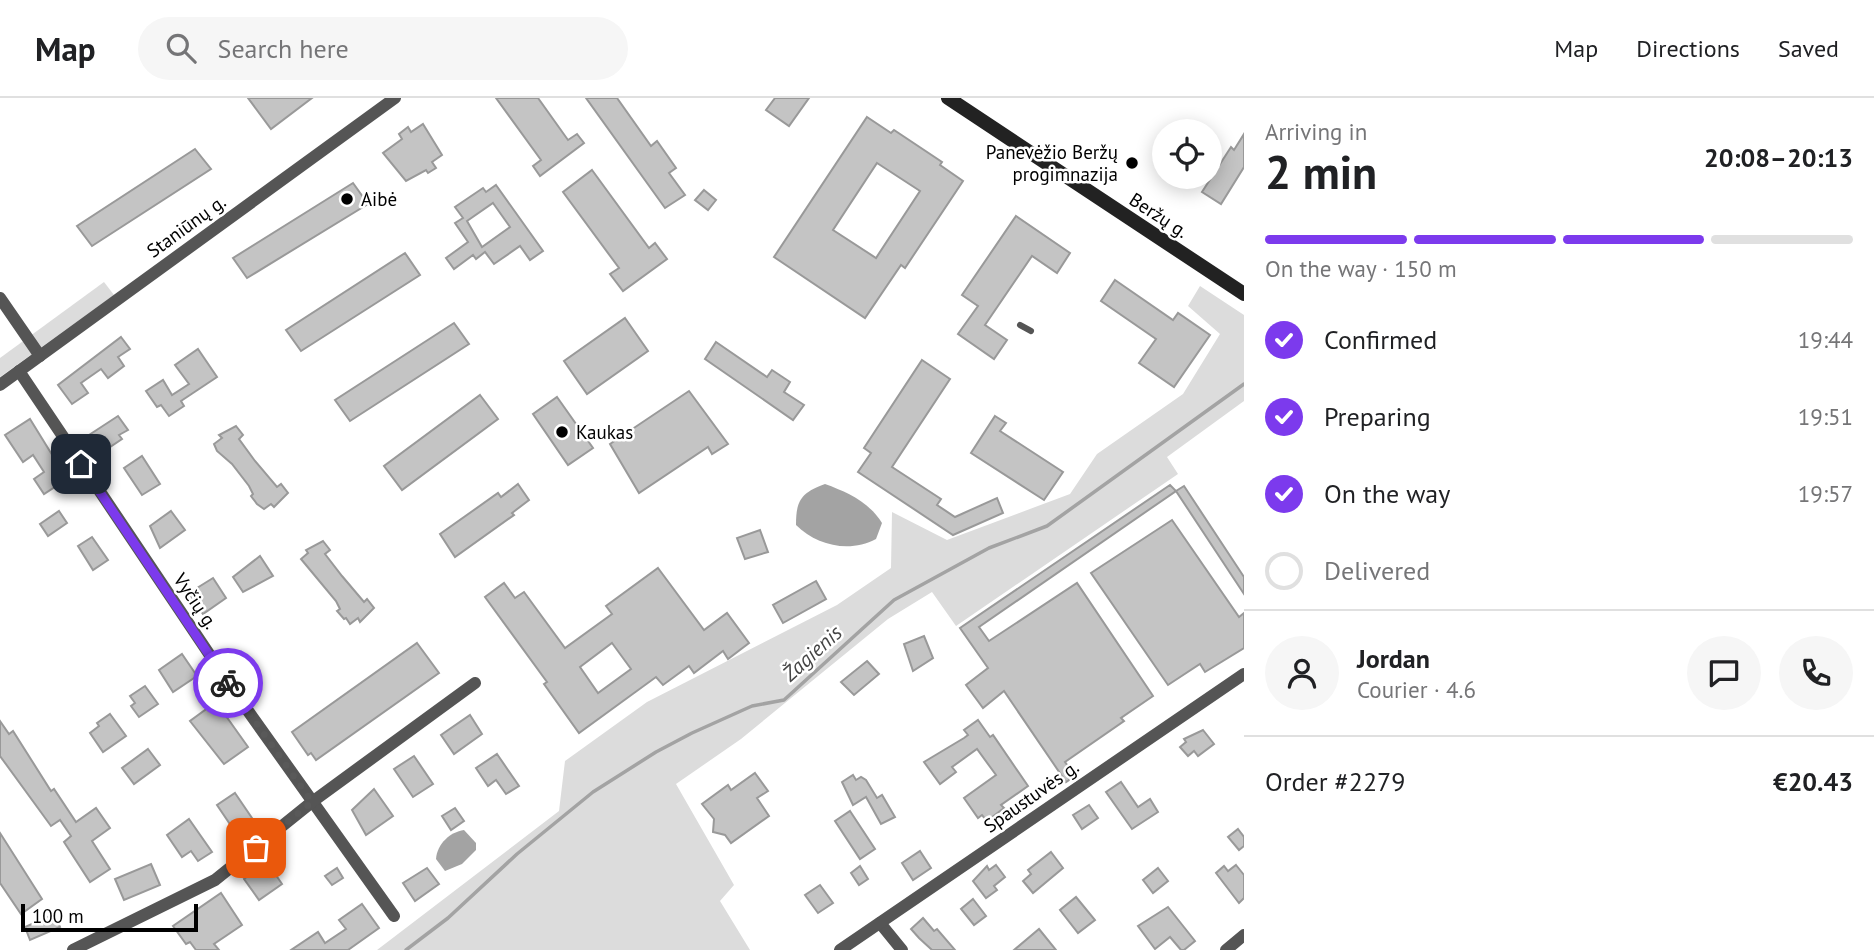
<!DOCTYPE html>
<meta charset="utf-8">
<style>
:root{--surface:#fff;--page:#f6f6f6;--text:#202124;--muted:#757577;--line:#e0e0e0;--accent:#7c3aed}
body{margin:0;font-family:"PT Sans",sans-serif;background:var(--page);color:var(--text);height:100vh;display:flex;flex-direction:column;font-size:26px;white-space:nowrap}
*{box-sizing:border-box;margin:0}
p{font-size:23px;color:var(--muted)}
.icon{flex:none;width:38px;height:38px;fill:none;stroke:currentColor;stroke-width:2;stroke-linecap:round;stroke-linejoin:round}
.map{position:relative;flex:1;overflow:hidden}
.details{display:flex;flex-direction:column;background:var(--surface);width:630px}
.details>*{flex:none}
.tools{position:absolute;left:1152px;top:21px;display:grid;gap:14px}
.tools a{display:grid;place-items:center;width:70px;height:70px;border-radius:50%;background:var(--surface);box-shadow:0 4px 18px #0003;font-size:35px}
.scale{position:absolute;left:21px;bottom:18px;width:177px;box-sizing:border-box;padding-left:7px;border:4px solid #000;border-top:0;font-size:19px;line-height:24px;white-space:nowrap;color:#000;-webkit-text-stroke:5px #fff;paint-order:stroke}
.pin{position:absolute;display:grid;place-items:center;width:60px;height:60px;color:#fff;margin:-30px;border-radius:14px;box-shadow:0 4px 10px #0006}
.courier{position:absolute;display:grid;place-items:center;width:70px;height:70px;margin:-35px;border:5px solid #7c3aed;border-radius:50%;background:#fff;color:#222;box-shadow:0 2px 9px #0007}
.summary em{font-style:normal;font-weight:600}
.summary div{display:flex;flex-direction:column-reverse}
.summary{display:flex;align-items:center;justify-content:space-between;height:119px;padding:0 21px}
h1{font-size:46px;font-weight:600;line-height:52px}
.bar{display:grid;grid-template-columns:repeat(4,1fr);gap:10px 7px;align-content:center;height:84px;padding:0 21px}
.bar i{height:9px;border-radius:5px;background:var(--line)}
.bar .active{background:var(--accent)}
.bar p{grid-column:span 4}
.line{display:flex;align-items:center;gap:18px;padding:0 21px;border-top:2px solid var(--line)}
.line div{flex:1}
.round{display:grid;place-items:center;flex:none;width:74px;height:74px;border-radius:37px;background:var(--page)}
ol{padding:0 21px;list-style:none}
li{display:flex;align-items:center;gap:21px;height:77px}
li p{margin-inline-start:auto}
li .icon{padding:7px;border-radius:50%;background:var(--accent);color:#fff;stroke-width:4}
li:last-child{color:var(--muted)}
li i{width:38px;height:38px;border:4px solid var(--line);border-radius:50%}
header{display:flex;align-items:center;gap:42px;box-sizing:border-box;height:98px;padding:0 35px;background:var(--surface);border-bottom:2px solid var(--line)}
header strong{font-size:33px}
nav{display:flex;gap:38px;margin-inline-start:auto;font-size:24px}
.search{width:490px;height:63px;background:var(--page);display:flex;align-items:center;gap:18px;box-sizing:border-box;padding:0 24px;border-radius:38px;color:var(--muted);font-size:26px}
main{display:flex;flex:1;min-height:0}
.map>svg:first-child{display:block}
</style>
<header>
<strong>Map</strong>
<div class="search"><svg class="icon" aria-label="search" viewBox="0 0 24 24"><circle cx="10" cy="10" r="6"/><path d="M15 15l6 6"/></svg>Search here</div>
<nav><a>Map</a><a>Directions</a><a>Saved</a></nav>
</header>
<main>
<div class="map">
<svg width="1244" height="852" viewBox="0 0 1244 852">
<rect width="100%" height="100%" fill="#fff"/>
<!-- green -->
<g fill="#dcdcdc">
<polygon points="104,184 114,197 0,279 0,260"/>
<polygon points="1200,188 1244,217 1244,303 1167,359 1178,376 956,528 932,494 888,521 741,641 676,686 734,787 720,803 750,852 377,852 559,713 565,663 647,604 837,507 891,470 892,414 947,442 1070,396 1097,356 1183,296 1220,236 1188,208"/>
</g>
<!-- water -->
<g fill="#a3a3a3">
<path d="M825,386C847,394 869,404 882,425L876,441C850,455 817,448 796,427C796,402 801,395 825,386Z"/>
<path d="M464,732L476,745V752L462,766L445,773L436,761C437,746 450,734 464,732Z"/>
</g>
<g fill="none" stroke-linecap="round" stroke-linejoin="round">
<!-- stream -->
<polyline stroke="#a3a3a3" stroke-width="3.5" points="406,852 448,820 517,756 593,694 656,654 692,635 752,608 784,602 894,502 989,450 1047,428 1244,286"/>
</g>
<!-- building -->
<g fill="#c4c4c4" stroke="#999" stroke-width="2" fill-rule="evenodd">
<polygon points="248,0 312,0 271,31"/>
<polygon points="496,0 538,0 568,42 577,36 584,45 540,78 533,68 541,62"/>
<polygon points="586,0 617,0 651,48 657,43 676,70 669,75 685,97 665,110"/>
<polygon points="775,0 809,0 789,28 766,12"/>
<path d="M867,19L891,35L894,32L942,64L940,67L963,83L905,170L901,167L865,220L774,159ZM877,65L920,93L876,160L833,132Z"/>
<polygon points="423,26 442,57 432,64 436,70 428,75 426,72 406,83 383,55 402,41 399,36 408,29 411,34"/>
<polygon points="1244,36 1244,69 1221,106 1202,94 1231,49 1234,52"/>
<polygon points="195,51 211,71 92,148 77,128"/>
<polygon points="592,72 649,150 655,145 667,161 623,193 610,176 619,170 563,94"/>
<polygon points="353,85 368,106 247,180 233,160"/>
<path d="M496,87L543,153L530,162L520,148L494,166L485,154L476,161L473,157L454,171L446,160L468,144L455,125L463,120L455,109L483,90L486,94ZM493,105L510,129L482,149L467,123Z"/>
<polygon points="704,92 716,102 708,112 695,102"/>
<polygon points="1016,118 1070,155 1057,175 1032,158 985,227 1007,242 994,261 958,236 978,208 962,197"/>
<polygon points="405,155 420,177 301,253 286,232"/>
<polygon points="1115,182 1173,222 1178,215 1210,237 1174,289 1139,265 1156,241 1101,203"/>
<polygon points="625,220 648,253 587,296 564,263"/>
<polygon points="454,225 469,246 350,323 335,302"/>
<polygon points="121,239 130,251 118,259 124,268 108,280 101,271 81,285 88,295 72,306 58,287"/>
<polygon points="716,244 767,279 772,272 790,284 784,294 804,307 793,322 705,261"/>
<polygon points="198,251 217,279 181,303 184,308 169,318 161,307 157,309 146,293 163,282 172,297 189,286 175,267"/>
<polygon points="922,262 950,281 892,369 941,401 937,407 955,419 997,400 1003,415 953,437 858,374 871,355 864,350"/>
<polygon points="689,293 728,346 712,356 708,349 639,395 610,346"/>
<polygon points="480,297 498,321 402,392 384,368"/>
<polygon points="557,299 593,350 568,367 533,316"/>
<polygon points="118,318 128,332 119,337 122,341 101,355 89,337"/>
<polygon points="995,318 1006,325 1000,333 1063,374 1044,402 971,355"/>
<polygon points="30,321 67,381 44,396 34,381 44,374 33,357 23,364 5,337"/>
<polygon points="236,328 243,337 239,341 255,363 277,389 281,386 288,395 274,409 271,406 264,411 257,406 251,398 253,396 249,388 232,366 217,353 214,346 222,340 219,337"/>
<polygon points="142,358 160,386 142,397 124,370"/>
<polygon points="518,386 529,402 512,415 514,417 455,459 440,436 498,395 501,399"/>
<polygon points="1170,387 1176,393 979,529 989,543 1077,485 1153,598 1121,620 1124,623 1065,664 1075,678 1066,684 1004,593 983,610 966,587 988,570 960,530"/>
<polygon points="1184,388 1244,479 1244,496 1176,393"/>
<polygon points="59,413 67,425 48,438 40,426"/>
<polygon points="171,413 185,432 160,450 150,428"/>
<polygon points="1172,422 1239,519 1244,515 1244,550 1205,574 1200,566 1168,587 1091,475"/>
<polygon points="760,432 768,454 745,461 737,440"/>
<polygon points="92,439 108,462 93,472 78,448"/>
<polygon points="323,443 330,452 325,456 342,478 364,504 367,501 374,510 360,524 358,520 350,526 346,520 344,521 337,513 340,511 336,503 301,461 308,455 306,452"/>
<polygon points="260,458 273,478 243,494 233,479"/>
<path d="M658,470L704,532L727,515L749,545L728,561L723,553L694,575L689,568L663,587L656,579L579,635L544,586L547,584L485,499L504,485L515,500L524,494L565,550L612,516L606,508ZM612,545L631,571L598,595L580,569Z"/>
<polygon points="213,480 226,500 203,516 189,495"/>
<polygon points="816,483 826,501 783,525 773,507"/>
<polygon points="924,538 933,560 913,573 904,546"/>
<polygon points="417,545 439,575 316,662 311,655 308,657 292,634"/>
<polygon points="182,556 197,578 173,594 159,572"/>
<polygon points="867,563 879,576 854,597 841,584"/>
<polygon points="145,588 158,606 139,619 131,608 135,605 130,598"/>
<polygon points="216,604 248,649 224,666 190,623"/>
<polygon points="110,616 126,638 103,654 90,635 99,628 97,625"/>
<polygon points="470,617 482,636 454,656 441,637"/>
<polygon points="978,622 990,639 993,637 1028,688 1001,707 1004,710 987,723 982,717 978,720 964,700 996,677 977,651 952,669 956,674 940,686 924,664 964,640 968,637 964,632"/>
<polygon points="0,623 9,636 13,633 51,693 54,691 76,724 96,710 110,730 92,743 110,771 90,784 64,744 71,738 60,722 51,728 0,658"/>
<polygon points="1203,632 1214,646 1198,658 1194,653 1188,658 1180,649 1186,644 1184,641"/>
<polygon points="148,651 160,667 134,686 122,670"/>
<polygon points="497,656 519,688 506,696 496,682 488,688 476,670"/>
<polygon points="414,658 433,686 413,699 394,671"/>
<polygon points="755,675 768,693 757,700 769,718 731,745 725,737 713,734 714,721 702,706 728,687 731,692"/>
<polygon points="853,677 856,682 861,679 866,682 877,700 882,697 895,719 881,726 866,699 853,707 842,684"/>
<polygon points="1121,684 1138,709 1150,701 1158,714 1132,731 1106,694"/>
<polygon points="374,691 393,718 366,737 352,712"/>
<polygon points="235,695 254,723 236,735 217,707"/>
<polygon points="1089,707 1098,720 1082,731 1073,717"/>
<polygon points="455,710 464,723 451,732 442,718"/>
<polygon points="850,713 875,751 860,761 835,723"/>
<polygon points="189,721 212,754 198,763 191,753 182,759 167,737"/>
<polygon points="1238,731 1244,739 1244,748 1239,752 1228,739"/>
<polygon points="0,735 42,801 21,816 0,785"/>
<polygon points="920,753 931,770 913,782 902,765"/>
<polygon points="1051,754 1063,770 1033,795 1023,783 1031,776 1028,772"/>
<polygon points="267,764 282,786 259,802 244,781"/>
<polygon points="151,766 160,787 124,802 115,781"/>
<polygon points="996,767 1005,779 994,788 997,792 986,800 973,783 987,768 989,772"/>
<polygon points="1236,767 1244,777 1244,800 1239,805 1216,775 1224,768 1228,773"/>
<polygon points="860,768 868,781 859,787 851,775"/>
<polygon points="337,770 343,780 332,787 325,778"/>
<polygon points="427,770 439,786 415,803 403,785"/>
<polygon points="1158,770 1168,783 1153,795 1143,782"/>
<polygon points="820,787 833,805 818,815 805,797"/>
<polygon points="221,795 242,827 214,846 219,852 196,852 190,844 186,846 173,828"/>
<polygon points="1076,799 1095,822 1078,835 1060,812"/>
<polygon points="973,801 986,818 974,827 961,811"/>
<polygon points="362,806 379,830 348,852 291,852 318,834 325,845 346,831 339,822"/>
<polygon points="1168,809 1195,843 1184,852 1181,852 1170,839 1155,851 1138,828"/>
<polygon points="54,816 60,829 30,842 25,829"/>
<polygon points="923,820 934,833 937,831 955,852 932,852 919,840 911,831"/>
<polygon points="1039,831 1056,852 1014,852"/>
</g>
<g fill="none" stroke-linecap="round" stroke-linejoin="round">
<!-- service -->
<polyline stroke="#555" stroke-width="6" points="1020,227 1031,233"/>
<!-- minor -->
<g stroke="#555" stroke-width="12">
<polyline points="0,200 40,258"/>
<polyline points="19,273 236,596 394,818"/>
<polyline points="0,287 395,0"/>
<polyline points="880,825 902,852"/>
<polyline points="73,852 215,782 312,704 475,585"/>
<polyline points="840,852 1244,576"/>
<polyline points="1226,852 1244,837"/>
</g>
<!-- secondary -->
<polyline stroke="#222" stroke-width="14" points="948,0 1244,196"/>
</g>
<g fill="none" stroke-linecap="round" stroke-linejoin="round">
<!-- done -->
<polyline stroke="#595959" stroke-width="7" stroke-dasharray="0 12.6" points="228,585 312,704 256,750"/>
<!-- route -->
<polyline stroke="#7c3aed" stroke-width="9" points="81,366 228,585"/>
</g>
<!-- markers -->
<g fill="#000" stroke="#fff" stroke-width="2.5">
<circle cx="1132" cy="65" r="7"/>
<circle cx="347" cy="101" r="7"/>
<circle cx="562" cy="334" r="7"/>
</g>
<g text-anchor="middle" dominant-baseline="central" stroke-width="5" stroke-linejoin="round" paint-order="stroke">
<!-- poi labels -->
<g font-size="19" fill="#000" stroke="#fff" text-anchor="start">
<text x="1118" y="54" text-anchor="end">Panevėžio Beržų<tspan x="1118" dy="22">progimnazija</tspan></text>
<text x="361" y="101">Aibė</text>
<text x="576" y="334">Kaukas</text>
</g>
<!-- street labels -->
<g font-size="19" fill="#000" stroke="#fff">
<text transform="translate(1159 117) rotate(33)">Beržų g.</text>
<text transform="translate(186 128) rotate(-36)">Staniūnų g.</text>
<text transform="translate(196 503) rotate(56)">Vyčių g.</text>
<text transform="translate(1031 698) rotate(-35)">Spaustuvės g.</text>
</g>
<!-- water labels -->
<g font-size="21" font-style="italic" fill="#444" stroke="#fff">
<text transform="translate(812 555) rotate(-42)">Žagienis</text>
</g>
</g>
</svg>
<div class="tools">
<a><svg class="icon" aria-label="locate" viewBox="0 0 24 24"><circle cx="12" cy="12" r="6"/><path d="M12 2v4M12 18v4M2 12h4M18 12h4"/></svg></a>
</div>
<div class="scale">100 m</div>
<div class="pin" style="left:256px;top:750px;background:#ea580c"><svg class="icon" aria-label="bag" viewBox="0 0 24 24"><path d="M5 8h14l-1 12H6zM9 8a3 3 0 0 1 6 0"/></svg></div>
<div class="pin" style="left:81px;top:366px;background:#1f2937"><svg class="icon" aria-label="home" viewBox="0 0 24 24"><path d="M3 11l9-7 9 7M6 9v11h12V9"/></svg></div>
<div class="courier" style="left:228px;top:585px"><svg class="icon" aria-label="bike" viewBox="0 0 24 24"><circle cx="6" cy="16" r="4"/><circle cx="18" cy="16" r="4"/><path d="M6 16l4-8h5l3 8M10 8l3 8H6M13 5h3"/></svg></div>
</div>
<section class="details">
<div class="summary"><div><h1>2 min</h1><p>Arriving in</p></div><em>20:08–20:13</em></div>
<div class="bar"><i class="active"></i><i class="active"></i><i class="active"></i><i></i><p>On the way · 150 m</p></div>
<ol>
<li><svg class="icon" aria-label="check" viewBox="0 0 24 24"><path d="M5 12l5 5 9-10"/></svg>Confirmed<p>19:44</p></li>
<li><svg class="icon" aria-label="check" viewBox="0 0 24 24"><path d="M5 12l5 5 9-10"/></svg>Preparing<p>19:51</p></li>
<li><svg class="icon" aria-label="check" viewBox="0 0 24 24"><path d="M5 12l5 5 9-10"/></svg>On the way<p>19:57</p></li>
<li><i></i>Delivered</li>
</ol>
<div class="line" style="height:126px"><a class="round"><svg class="icon" aria-label="person" viewBox="0 0 24 24"><circle cx="12" cy="8" r="4"/><path d="M4 21q1-7 8-7t8 7"/></svg></a><div><b>Jordan</b><p>Courier · 4.6</p></div><a class="round"><svg class="icon" aria-label="chat" viewBox="0 0 24 24"><path d="M4 5h16v11H9l-5 4z"/></svg></a><a class="round"><svg class="icon" aria-label="phone" viewBox="0 0 24 24"><path d="M5 4h4l2 5-3 2q2 4 5 5l2-3 5 2v4C11 20 4 13 5 4z"/></svg></a></div>
<div class="line" style="height:91px"><div>Order #2279</div><b>€20.43</b></div>
</section>
</main>
